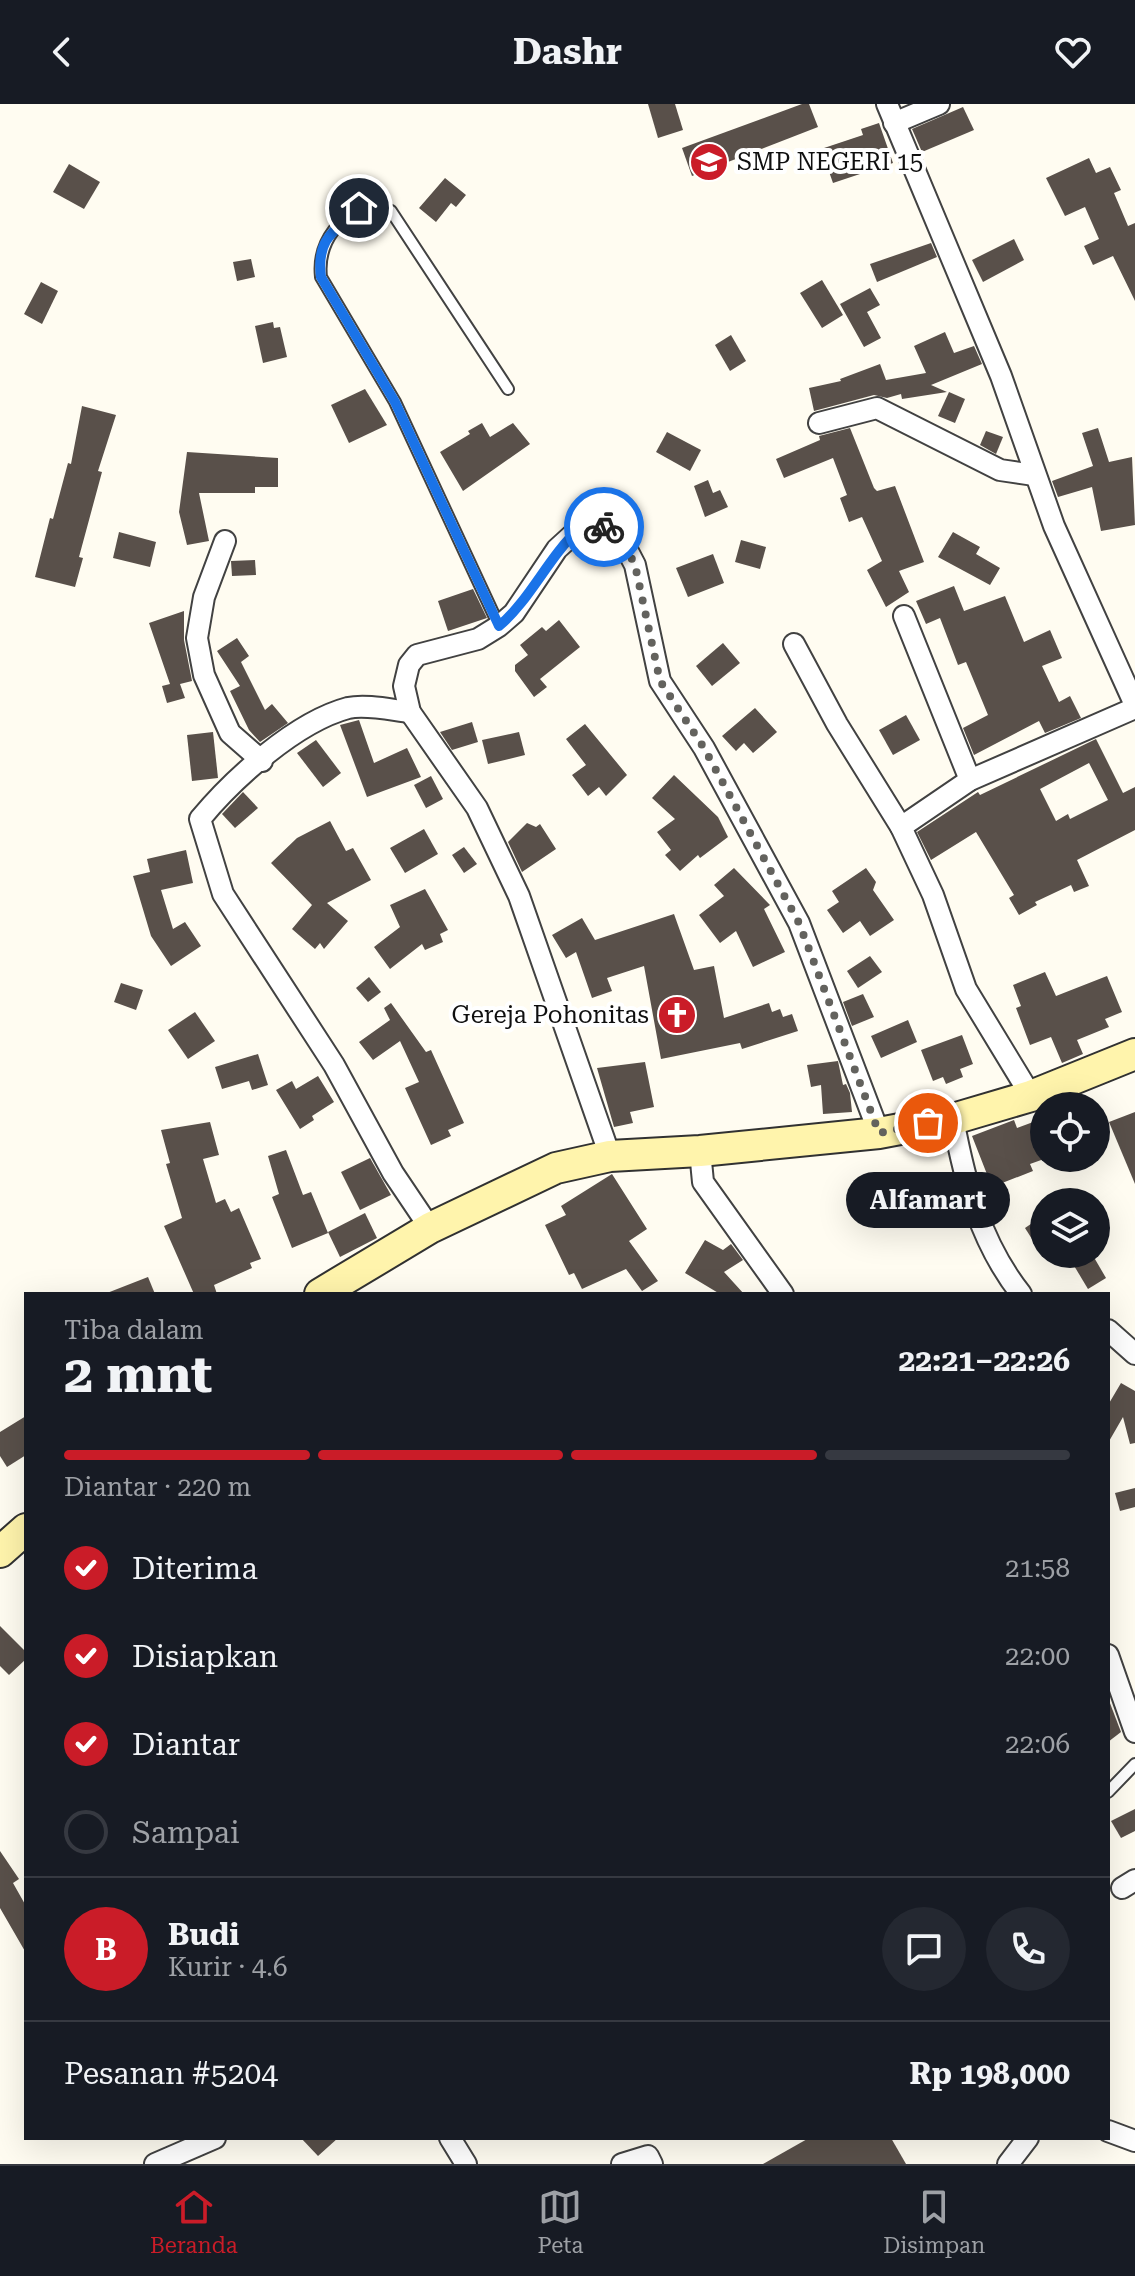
<!DOCTYPE html>
<html lang="id">
<meta charset="utf-8">
<style>
:root{--surface:#171b24;--page:#242831;--text:#f1f3f6;--muted:#9ea1a6;--line:#363941;--accent:#ca1c28}
body{margin:0;font-family:"Roboto Serif",serif;background:var(--page);color:var(--text);height:100vh;display:flex;flex-direction:column;font-size:30px;white-space:nowrap}
*{box-sizing:border-box;margin:0}
p{font-size:26px;color:var(--muted)}
.icon{flex:none;width:44px;height:44px;fill:none;stroke:currentColor;stroke-width:2;stroke-linecap:round;stroke-linejoin:round}
.map{position:relative;flex:1;overflow:hidden}
.details{position:absolute;left:24px;top:1188px;width:1086px;height:848px;display:flex;flex-direction:column;background:var(--surface);border-radius:0px;box-shadow:0 8px 32px #0002}
.details>*{flex:none}
.tools{position:absolute;left:1030px;top:988px;display:grid;gap:16px}
.tools a{display:grid;place-items:center;width:80px;height:80px;border-radius:50%;background:var(--surface);box-shadow:0 8px 32px #0002;font-size:40px}
.pin{position:absolute;display:grid;place-items:center;width:68px;height:68px;color:#fff;margin:-34px;border:4px solid #fff;border-radius:50%;box-shadow:0 2px 8px #0007}
.courier{position:absolute;display:grid;place-items:center;width:80px;height:80px;margin:-40px;border:6px solid #1a73e8;border-radius:50%;background:#fff;color:#222;box-shadow:0 2px 10px #0007}
.bubble{position:absolute;height:56px;border-radius:28px;background:var(--surface);box-shadow:0 8px 32px #0002;font-size:26px;font-weight:700;line-height:56px;text-align:center}
.headline em{font-style:normal;font-weight:700}
.headline div{display:flex;flex-direction:column-reverse}
.headline{display:flex;align-items:center;justify-content:space-between;height:136px;padding:0 40px}
h1{font-size:52px;font-weight:700;line-height:60px}
.bar{display:grid;grid-template-columns:repeat(4,1fr);gap:12px 8px;align-content:center;height:96px;padding:0 40px}
.bar i{height:10px;border-radius:6px;background:var(--line)}
.bar .on{background:var(--accent)}
.bar p{grid-column:span 4}
.line{display:flex;align-items:center;gap:20px;padding:0 40px;border-top:2px solid var(--line)}
.line div{flex:1}
.round{display:grid;place-items:center;flex:none;width:84px;height:84px;border-radius:42px;background:var(--page)}
ol{padding:0 40px;list-style:none}
li{display:flex;align-items:center;gap:24px;height:88px}
li p{margin-inline-start:auto}
li .icon{padding:8px;border-radius:50%;background:var(--accent);color:#fff;stroke-width:4}
li:last-child{color:var(--muted)}
li i{width:44px;height:44px;border:4px solid var(--line);border-radius:50%}
header{display:flex;justify-content:space-between;align-items:center;height:104px;padding:0 40px;background:var(--surface);font-size:36px;font-weight:700}
.tab-bar{display:flex;justify-content:space-around;align-items:center;height:112px;border-top:2px solid var(--line);background:var(--surface);font-size:22px;color:var(--muted)}
.tab-bar a{display:grid;justify-items:center;gap:4px}
.tab-bar .on{color:var(--accent)}
.map>svg:first-child{display:block}
</style>
<header><svg class="icon" aria-label="back" viewBox="0 0 24 24"><path d="M15 5l-7 7 7 7"/></svg>Dashr<svg class="icon" aria-label="heart" viewBox="0 0 24 24"><path d="M12 20l-8-8c-3-5 5-10 8-4 3-6 11-1 8 4z"/></svg></header>
<div class="map">
<svg width="1135" height="2060" viewBox="0 0 1135 2060">
<rect width="100%" height="100%" fill="#fffcf1"/>
<!-- building -->
<g fill="#59504a" fill-rule="evenodd">
<polygon points="648,0 675,0 683,26 658,34"/>
<polygon points="802,0 809,0 818,23 692,72 682,44"/>
<polygon points="963,3 974,26 922,48 912,25"/>
<polygon points="879,19 893,59 833,79 821,45 863,31 861,25"/>
<polygon points="1089,54 1096,69 1110,63 1121,86 1114,89 1128,122 1135,119 1135,197 1113,152 1093,161 1084,142 1099,135 1085,103 1065,112 1046,74"/>
<polygon points="69,60 100,78 84,105 53,88"/>
<polygon points="445,74 466,91 456,103 451,99 436,118 419,104"/>
<polygon points="1014,135 1024,156 983,178 972,156"/>
<polygon points="931,139 937,153 877,178 870,160"/>
<polygon points="251,155 255,173 237,177 233,158"/>
<polygon points="822,176 843,211 822,224 800,189"/>
<polygon points="41,178 58,187 42,220 24,210"/>
<polygon points="870,184 880,201 867,208 881,234 864,243 840,200"/>
<polygon points="273,218 274,224 280,223 287,253 263,259 255,222"/>
<polygon points="945,228 954,249 974,242 982,260 931,281 947,288 902,295 901,290 887,294 874,291 814,307 809,284 841,277 840,275 880,260 886,276 926,269 914,242"/>
<polygon points="731,231 746,257 730,267 715,241"/>
<polygon points="365,285 387,321 349,339 331,301"/>
<polygon points="949,288 965,295 955,319 938,312"/>
<polygon points="82,302 116,311 98,367 102,368 79,453 83,454 75,483 35,473 50,414 53,415 68,359 71,360"/>
<polygon points="482,319 490,333 513,319 530,340 463,387 440,348 470,330 468,327"/>
<polygon points="850,324 874,384 877,387 895,382 924,458 899,467 909,488 886,503 867,466 882,457 862,413 849,418 840,394 847,391 833,354 784,374 776,355 820,336 819,332"/>
<polygon points="1098,324 1109,358 1132,353 1135,421 1101,427 1092,383 1058,393 1052,377 1093,362 1082,329"/>
<polygon points="986,327 1003,333 996,350 980,341"/>
<polygon points="667,328 701,346 690,367 656,348"/>
<polygon points="187,348 278,354 278,383 255,383 255,389 199,389 209,437 187,441 179,408"/>
<polygon points="708,376 713,389 720,386 728,403 705,413 694,382"/>
<polygon points="119,428 156,438 150,463 113,454"/>
<polygon points="953,428 980,443 976,450 1000,464 990,481 938,453"/>
<polygon points="741,436 766,443 760,465 735,458"/>
<polygon points="713,450 724,479 688,493 676,464"/>
<polygon points="255,456 256,471 232,472 231,457"/>
<polygon points="954,482 964,507 1005,492 1024,538 1050,526 1062,554 1042,562 1059,598 1070,592 1081,614 1045,629 1039,617 974,651 963,624 988,611 966,558 958,561 940,514 926,520 916,497"/>
<polygon points="473,485 487,514 448,527 438,497"/>
<polygon points="184,507 184,536 192,577 180,580 185,594 167,599 162,582 170,580 149,519"/>
<polygon points="559,516 580,543 540,575 547,583 534,593 515,567 515,561 528,551 520,541 542,523 546,527"/>
<polygon points="237,534 249,552 241,558 265,606 272,600 288,619 260,638 249,626 230,587 240,582 217,547"/>
<polygon points="723,539 740,559 712,582 696,562"/>
<polygon points="755,604 777,628 753,649 744,639 736,647 722,632"/>
<polygon points="906,611 920,636 893,651 879,626"/>
<polygon points="359,616 374,659 407,644 421,673 367,693 340,621"/>
<polygon points="472,618 478,638 452,646 440,628"/>
<polygon points="585,620 627,671 606,692 599,683 588,692 572,671 586,661 566,635"/>
<polygon points="213,628 218,674 192,677 187,631"/>
<polygon points="519,628 525,651 488,660 482,636"/>
<path d="M1096,635L1123,689L1135,683V726L1077,756L1089,782L1074,788L1071,781L1035,798L1037,801L1019,811L1009,794L1014,791L976,728L931,756L917,728L978,688L980,691ZM1089,659L1108,696L1070,715L1068,710L1056,717L1040,685Z"/>
<polygon points="316,636 341,669 323,683 297,649"/>
<polygon points="674,671 718,713 728,733 700,754 698,751 680,767 665,751 671,746 657,728 675,715 652,694"/>
<polygon points="431,672 443,695 426,704 414,681"/>
<polygon points="243,688 258,704 235,724 222,710"/>
<polygon points="330,717 346,747 353,744 371,776 327,799 348,817 324,845 320,839 315,845 292,825 312,801 271,759 297,734"/>
<polygon points="527,719 536,723 540,720 556,745 522,768 508,738"/>
<polygon points="424,725 438,750 405,769 390,744"/>
<polygon points="464,743 477,760 464,769 452,751"/>
<polygon points="186,746 193,779 161,786 173,825 185,818 201,842 171,862 151,832 133,772 150,768 147,755"/>
<polygon points="734,764 770,801 764,805 785,848 753,863 736,827 720,839 699,811 724,792 714,781"/>
<polygon points="866,764 876,778 873,786 894,816 870,832 860,817 843,829 827,806 839,798 832,787"/>
<polygon points="425,785 448,826 440,830 443,838 425,846 422,840 390,865 374,843 400,823 390,801"/>
<polygon points="674,810 694,866 714,862 724,914 769,899 772,908 780,905 783,913 792,910 798,927 742,945 740,939 661,955 644,862 607,874 612,887 592,894 576,848 566,854 552,831 582,814 595,836"/>
<polygon points="870,852 882,868 858,884 847,867"/>
<polygon points="1045,868 1056,892 1107,872 1122,908 1105,915 1109,923 1077,936 1083,950 1062,959 1051,933 1030,941 1016,904 1021,902 1013,881"/>
<polygon points="369,873 381,888 368,898 356,884"/>
<polygon points="121,879 143,886 136,906 114,898"/>
<polygon points="863,890 874,913 852,922 843,898"/>
<polygon points="391,899 426,948 431,946 464,1019 448,1026 451,1032 431,1041 405,984 419,978 400,937 373,956 359,938 390,916 384,904"/>
<polygon points="195,908 215,937 188,955 168,926"/>
<polygon points="908,916 917,938 881,954 871,932"/>
<polygon points="962,931 973,960 960,965 963,973 946,980 943,973 933,977 921,946"/>
<polygon points="258,950 268,981 252,986 249,977 222,985 215,963"/>
<polygon points="838,957 843,981 846,980 850,989 852,1008 823,1010 821,981 811,983 807,961"/>
<polygon points="645,958 654,1003 630,1008 633,1019 614,1023 597,964"/>
<polygon points="318,972 334,998 312,1012 314,1016 300,1025 276,986 292,977 296,985"/>
<polygon points="1135,1008 1135,1080 1109,1018"/>
<polygon points="1044,1014 1044,1055 1030,1060 1033,1067 992,1083 972,1032 1014,1016 1017,1024"/>
<polygon points="210,1018 219,1051 203,1055 216,1099 225,1095 231,1108 239,1104 261,1155 250,1159 252,1164 214,1181 217,1190 194,1190 164,1122 182,1114 166,1060 170,1059 161,1026"/>
<polygon points="286,1046 303,1091 311,1088 328,1129 292,1144 272,1093 279,1090 268,1052"/>
<polygon points="370,1054 391,1091 360,1106 341,1068"/>
<polygon points="612,1070 647,1125 629,1137 658,1177 642,1187 626,1165 582,1185 574,1169 569,1171 545,1121 566,1111 561,1102"/>
<polygon points="365,1109 377,1134 340,1153 328,1128"/>
<polygon points="1044,1111 1044,1154 1025,1124"/>
<polygon points="705,1136 723,1146 731,1140 743,1156 724,1168 744,1190 720,1190 685,1169"/>
<polygon points="1067,1150 1092,1150 1106,1174 1088,1185"/>
<polygon points="148,1173 155,1190 107,1190 107,1189"/>
<polygon points="1121,1279 1135,1287 1135,1339 1130,1340 1123,1313 1108,1339 1108,1301"/>
<polygon points="26,1312 26,1351 7,1363 0,1352 0,1328"/>
<polygon points="1135,1384 1135,1403 1120,1407 1115,1389"/>
<polygon points="0,1522 26,1548 26,1555 9,1571 0,1562"/>
<polygon points="1108,1594 1121,1628 1108,1638"/>
<polygon points="1135,1705 1135,1727 1121,1734 1111,1717"/>
<polygon points="0,1747 19,1775 13,1779 26,1802 26,1849 0,1804"/>
<polygon points="301,2034 338,2034 318,2052"/>
<polygon points="809,2034 891,2034 906,2060 763,2060"/>
</g>
<g fill="none" stroke-linecap="round" stroke-linejoin="round">
<!-- lane casing -->
<g stroke="#424242" stroke-width="14">
<g id="lane">
<path d="M499,522L395,298L321,173C317,137 341,109 375,99L391,107L508,285"/>
<polyline points="1108,1688 1135,1660"/>
</g>
</g>
<!-- street casing -->
<g stroke="#424242" stroke-width="24">
<g id="street">
<polyline points="887,0 1001,272 1054,422 1135,601"/>
<polyline points="894,19 939,0"/>
<polyline points="819,319 877,304 1000,366 1034,371"/>
<polyline points="225,437 204,493 197,534 204,571 230,629 262,657"/>
<polyline points="904,512 970,676"/>
<polyline points="794,540 837,620 901,723"/>
<path d="M410,608C392,606 366,600 348,604C296,618 234,674 200,715L223,790L334,961L393,1069L430,1124"/>
<polyline points="1031,992 966,885 933,791 901,723 970,676 1135,604"/>
<path d="M953,1015C965,1078 980,1138 1021,1190"/>
<polyline points="700,1047 703,1078 783,1190"/>
<polyline points="610,1052 519,792 477,704 410,608 404,582 409,561 417,551 478,535 499,522 514,509 557,445 580,424 608,423 623,438 635,461 660,577 704,644 799,819 879,1029"/>
<polyline points="1108,1226 1135,1250"/>
<polyline points="1108,1551 1135,1628"/>
<polyline points="1122,1784 1135,1776"/>
<polyline points="1108,2027 1135,2037"/>
<polyline points="450,2034 466,2060"/>
<polyline points="155,2060 215,2034"/>
<polyline points="622,2060 648,2052 652,2060"/>
<polyline points="1008,2060 1028,2034"/>
</g>
</g>
<!-- secondary casing -->
<g stroke="#313131" stroke-width="34">
<g id="secondary">
<polyline points="320,1190 430,1124 556,1064 610,1052 700,1047 879,1029 953,1015 1031,992 1135,950"/>
<polyline points="0,1448 26,1425"/>
</g>
</g>
<!-- lane -->
<use href="#lane" stroke="#fff" stroke-width="10"/>
<!-- street -->
<use href="#street" stroke="#fff" stroke-width="20"/>
<!-- secondary -->
<use href="#secondary" stroke="#fff4ac" stroke-width="30"/>
</g>
<g fill="none" stroke-linecap="round" stroke-linejoin="round">
<!-- done -->
<polyline stroke="#63625e" stroke-width="8" stroke-dasharray="0 14.4" points="604,423 623,438 635,461 660,577 704,644 799,819 879,1029 928,1019"/>
<!-- route -->
<path stroke="#1a73e8" stroke-width="10" d="M359,104C334,127 316,135 321,173L395,298L499,522C531,495 548,453 580,424L604,423"/>
</g>
<!-- icons -->
<defs>
<g id="school-disc" transform="scale(2)"><circle r="9.5" fill="#ca1c28" stroke="#fff"/><path d="M0-5L7-2L0 1L-7-2ZM-4 1L0 2.5L4 1V4Q0 6-4 4Z" fill="#fff"/></g>
<g id="church-disc" transform="scale(2)"><circle r="9.5" fill="#ca1c28" stroke="#fff"/><path d="M-1.2-6h2.4v3.5h3.3v2.4h-3.3V6h-2.4V-.1h-3.3v-2.4h3.3Z" fill="#fff"/></g>
</defs>
<g fill-rule="evenodd">
<use href="#school-disc" x="709" y="58"/>
<use href="#church-disc" x="677" y="911"/>
</g>
<g text-anchor="middle" dominant-baseline="central" stroke-width="8" stroke-linejoin="round" paint-order="stroke">
<!-- poi labels -->
<g font-size="24" fill="#0f0f0f" stroke="#fff" text-anchor="start">
<text x="737" y="58">SMP NEGERI 15</text>
<text x="649" y="911" text-anchor="end">Gereja Pohonitas</text>
</g>
</g>
</svg>
<div class="tools">
<a><svg class="icon" aria-label="locate" viewBox="0 0 24 24"><circle cx="12" cy="12" r="6"/><path d="M12 2v4M12 18v4M2 12h4M18 12h4"/></svg></a>
<a><svg class="icon" aria-label="layers" viewBox="0 0 24 24"><path d="M12 4l9 5-9 5-9-5zM3 14l9 5 9-5"/></svg></a>
</div>
<div class="pin" style="left:928px;top:1019px;background:#ea580c"><svg class="icon" aria-label="bag" viewBox="0 0 24 24"><path d="M5 8h14l-1 12H6zM9 8a3 3 0 0 1 6 0"/></svg></div>
<div class="pin" style="left:359px;top:104px;background:#1f2937"><svg class="icon" aria-label="home" viewBox="0 0 24 24"><path d="M3 11l9-7 9 7M6 9v11h12V9"/></svg></div>
<div class="courier" style="left:604px;top:423px"><svg class="icon" aria-label="bike" viewBox="0 0 24 24"><circle cx="6" cy="16" r="4"/><circle cx="18" cy="16" r="4"/><path d="M6 16l4-8h5l3 8M10 8l3 8H6M13 5h3"/></svg></div>
<div class="bubble" style="left:846px;top:1068px;width:164px">Alfamart</div>
<section class="details">
<div class="headline"><div><h1>2 mnt</h1><p>Tiba dalam</p></div><em>22:21–22:26</em></div>
<div class="bar"><i class="on"></i><i class="on"></i><i class="on"></i><i></i><p>Diantar · 220 m</p></div>
<ol>
<li><svg class="icon" aria-label="check" viewBox="0 0 24 24"><path d="M5 12l5 5 9-10"/></svg>Diterima<p>21:58</p></li>
<li><svg class="icon" aria-label="check" viewBox="0 0 24 24"><path d="M5 12l5 5 9-10"/></svg>Disiapkan<p>22:00</p></li>
<li><svg class="icon" aria-label="check" viewBox="0 0 24 24"><path d="M5 12l5 5 9-10"/></svg>Diantar<p>22:06</p></li>
<li><i></i>Sampai</li>
</ol>
<div class="line" style="height:144px"><b class="round" style="background:var(--accent);color:#fff">B</b><div><b>Budi</b><p>Kurir · 4.6</p></div><a class="round"><svg class="icon" aria-label="chat" viewBox="0 0 24 24"><path d="M4 5h16v11H9l-5 4z"/></svg></a><a class="round"><svg class="icon" aria-label="phone" viewBox="0 0 24 24"><path d="M5 4h4l2 5-3 2q2 4 5 5l2-3 5 2v4C11 20 4 13 5 4z"/></svg></a></div>
<div class="line" style="height:104px"><div>Pesanan #5204</div><b>Rp 198,000</b></div>
</section>
</div>
<nav class="tab-bar">
<a class="on"><svg class="icon" aria-label="home" viewBox="0 0 24 24"><path d="M3 11l9-7 9 7M6 9v11h12V9"/></svg>Beranda</a>
<a><svg class="icon" aria-label="map" viewBox="0 0 24 24"><path d="M3 6l6-2 6 2 6-2v14l-6 2-6-2-6 2zM9 4v14M15 6v14"/></svg>Peta</a>
<a><svg class="icon" aria-label="saved" viewBox="0 0 24 24"><path d="M7 4h10v16l-5-4-5 4z"/></svg>Disimpan</a>
</nav>
